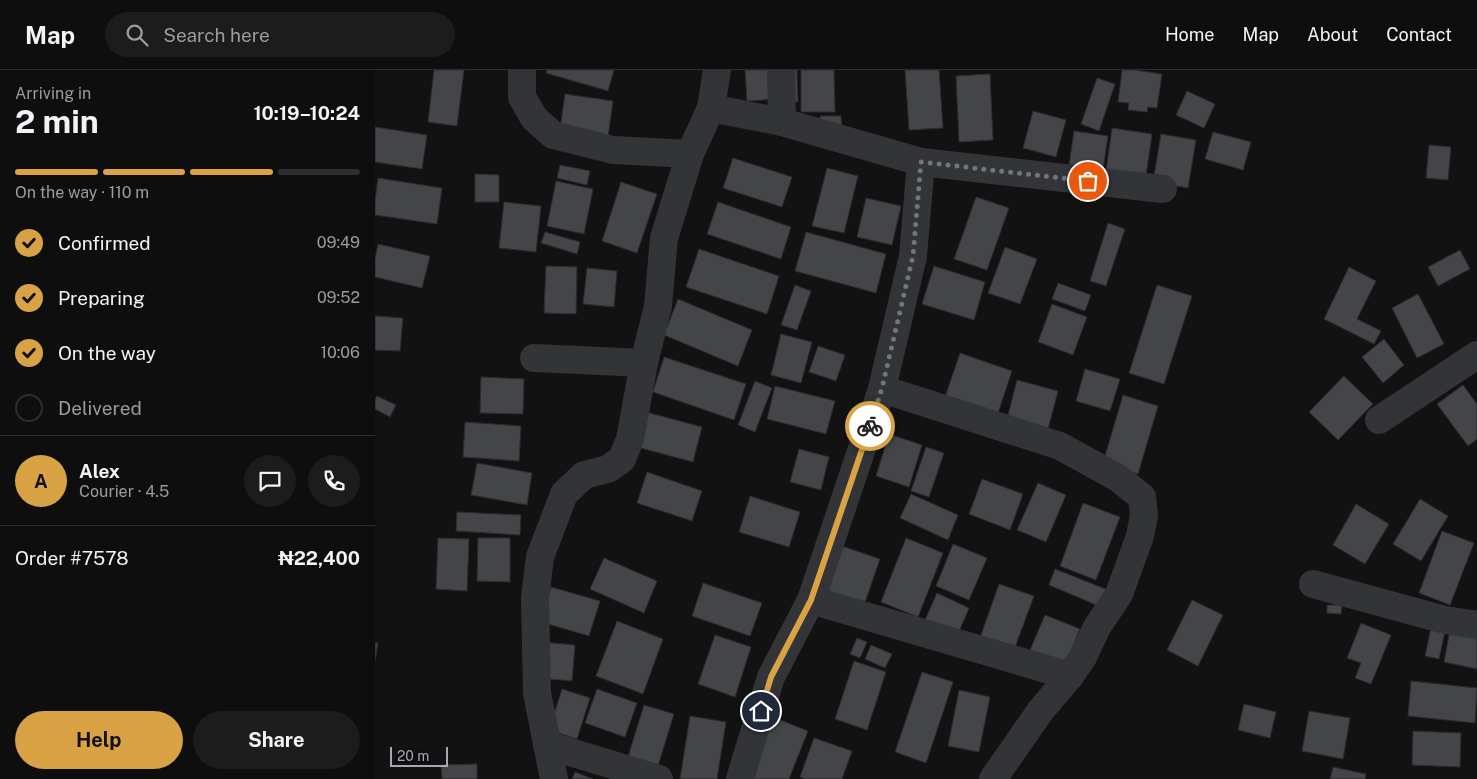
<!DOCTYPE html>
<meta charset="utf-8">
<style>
:root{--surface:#0e0e0e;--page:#1c1c1c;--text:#f1f3f6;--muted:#9b9c9e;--line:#2e2e2e;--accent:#d9a244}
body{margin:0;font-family:"Public Sans",sans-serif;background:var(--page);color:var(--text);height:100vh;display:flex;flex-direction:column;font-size:19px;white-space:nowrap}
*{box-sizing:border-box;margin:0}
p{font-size:16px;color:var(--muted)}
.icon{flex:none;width:28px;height:28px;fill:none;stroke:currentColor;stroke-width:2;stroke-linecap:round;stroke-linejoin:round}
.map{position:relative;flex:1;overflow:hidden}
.side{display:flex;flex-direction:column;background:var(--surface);width:375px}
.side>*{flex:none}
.scale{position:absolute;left:15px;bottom:12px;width:58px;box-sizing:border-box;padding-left:5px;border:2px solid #a5aab2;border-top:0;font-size:14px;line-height:18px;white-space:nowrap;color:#a5aab2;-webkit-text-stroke:4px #0d0d0e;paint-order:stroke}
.pin{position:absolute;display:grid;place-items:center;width:42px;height:42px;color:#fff;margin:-21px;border:2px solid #fff;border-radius:50%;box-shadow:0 1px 5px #0007}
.courier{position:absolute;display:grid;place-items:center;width:50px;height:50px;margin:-25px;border:4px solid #d9a244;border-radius:50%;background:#fff;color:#222;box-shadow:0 1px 6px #0007}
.overview em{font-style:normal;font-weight:700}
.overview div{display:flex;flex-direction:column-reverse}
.overview{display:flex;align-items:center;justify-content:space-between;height:85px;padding:0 15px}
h1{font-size:32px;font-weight:700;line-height:38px}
.bar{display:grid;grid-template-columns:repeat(4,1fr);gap:8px 5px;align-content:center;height:60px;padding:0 15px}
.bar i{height:6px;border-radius:4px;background:var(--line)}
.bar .on{background:var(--accent)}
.bar p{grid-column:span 4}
.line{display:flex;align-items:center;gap:12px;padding:0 15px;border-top:1px solid var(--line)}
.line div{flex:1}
.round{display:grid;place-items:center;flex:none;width:52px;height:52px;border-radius:26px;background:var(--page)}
ol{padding:0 15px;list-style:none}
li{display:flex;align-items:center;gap:15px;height:55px}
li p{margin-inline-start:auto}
li .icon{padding:5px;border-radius:50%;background:var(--accent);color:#111;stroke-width:4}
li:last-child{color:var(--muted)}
li i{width:28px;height:28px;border:2px solid var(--line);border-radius:50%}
.primary-button{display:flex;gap:10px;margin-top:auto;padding:10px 15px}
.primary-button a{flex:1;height:58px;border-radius:30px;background:var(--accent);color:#111;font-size:20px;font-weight:700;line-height:58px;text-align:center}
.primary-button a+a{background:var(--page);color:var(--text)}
header{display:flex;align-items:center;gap:30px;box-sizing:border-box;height:70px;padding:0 25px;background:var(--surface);border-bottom:1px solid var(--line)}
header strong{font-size:24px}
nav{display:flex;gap:28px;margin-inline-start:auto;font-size:18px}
.search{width:350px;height:45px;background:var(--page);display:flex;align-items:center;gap:12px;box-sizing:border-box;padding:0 18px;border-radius:28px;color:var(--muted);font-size:19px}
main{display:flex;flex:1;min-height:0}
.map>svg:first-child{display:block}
</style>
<header>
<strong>Map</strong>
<div class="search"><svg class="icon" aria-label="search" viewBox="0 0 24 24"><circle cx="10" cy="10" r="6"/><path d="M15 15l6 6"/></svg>Search here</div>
<nav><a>Home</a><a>Map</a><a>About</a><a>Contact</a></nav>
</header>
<main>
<section class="side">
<div class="overview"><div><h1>2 min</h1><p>Arriving in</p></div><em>10:19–10:24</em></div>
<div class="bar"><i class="on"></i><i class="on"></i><i class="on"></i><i></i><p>On the way · 110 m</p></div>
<ol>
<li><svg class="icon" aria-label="check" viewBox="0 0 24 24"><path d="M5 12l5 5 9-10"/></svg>Confirmed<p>09:49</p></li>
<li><svg class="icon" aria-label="check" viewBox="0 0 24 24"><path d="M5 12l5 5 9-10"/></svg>Preparing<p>09:52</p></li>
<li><svg class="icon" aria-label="check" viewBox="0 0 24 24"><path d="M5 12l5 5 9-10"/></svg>On the way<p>10:06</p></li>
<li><i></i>Delivered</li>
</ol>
<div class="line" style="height:90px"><b class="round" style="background:var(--accent);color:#111">A</b><div><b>Alex</b><p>Courier · 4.5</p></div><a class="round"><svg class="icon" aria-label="chat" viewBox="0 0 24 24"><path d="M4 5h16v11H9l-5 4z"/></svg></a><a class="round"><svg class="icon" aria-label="phone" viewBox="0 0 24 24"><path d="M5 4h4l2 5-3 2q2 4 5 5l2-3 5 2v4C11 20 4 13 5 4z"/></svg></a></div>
<div class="line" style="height:65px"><div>Order #7578</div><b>₦22,400</b></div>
<div class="primary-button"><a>Help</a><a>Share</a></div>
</section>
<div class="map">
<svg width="1102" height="709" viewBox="0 0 1102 709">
<rect width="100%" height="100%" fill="#121213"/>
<!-- building -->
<g fill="#444548" stroke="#2c2c2f">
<polygon points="59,0 89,0 82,56 53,52"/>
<polygon points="172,0 239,0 233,21 171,3"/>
<polygon points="370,0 403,0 405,29 372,31"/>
<polygon points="410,0 422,0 423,32 410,32"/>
<polygon points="426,0 459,0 460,42 426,42"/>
<polygon points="530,0 564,0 568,58 534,60"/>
<polygon points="747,0 759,0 787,4 782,38 773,37 772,42 753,40 754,33 743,32"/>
<polygon points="615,4 618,70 584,72 581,6"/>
<polygon points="722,8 740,14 724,61 706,54"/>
<polygon points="812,21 840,34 829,58 801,45"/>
<polygon points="190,24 238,31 233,67 185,59"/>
<polygon points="658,41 691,50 681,87 648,78"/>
<polygon points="445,46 466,46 467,62 445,62"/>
<polygon points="0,57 52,65 47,99 0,92"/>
<polygon points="737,58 777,64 771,106 731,101"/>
<polygon points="699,61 733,66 728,100 694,95"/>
<polygon points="838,62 876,72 868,100 830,89"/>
<polygon points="786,64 821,70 813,118 778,112"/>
<polygon points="1054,75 1076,77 1073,110 1051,108"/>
<polygon points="358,88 417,107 407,137 348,118"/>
<polygon points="185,95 215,101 212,115 182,108"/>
<polygon points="452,98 483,106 469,163 437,156"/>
<polygon points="100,104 124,105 124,132 100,132"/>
<polygon points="3,108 67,118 62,154 0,145 0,131"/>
<polygon points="181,111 218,119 209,164 172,156"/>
<polygon points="246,112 282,124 262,183 227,171"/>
<polygon points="601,127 634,138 612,200 579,189"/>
<polygon points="491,128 526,136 517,175 482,167"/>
<polygon points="129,132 166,136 161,182 124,178"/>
<polygon points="343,132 416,157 406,189 332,164"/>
<polygon points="733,153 750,159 731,216 715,211"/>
<polygon points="170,162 205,172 202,184 166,173"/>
<polygon points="431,162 511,184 501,223 420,201"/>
<polygon points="3,174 55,186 47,218 0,207 0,189"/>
<polygon points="630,177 662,189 645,234 613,223"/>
<polygon points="324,179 404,206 392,244 311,217"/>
<polygon points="1085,180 1095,199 1063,216 1053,197"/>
<polygon points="171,196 202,197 201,244 169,243"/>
<polygon points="559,196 610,212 599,250 547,234"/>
<polygon points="974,197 1001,211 982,249 1006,261 999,274 949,249"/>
<polygon points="212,198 242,201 239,237 208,234"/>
<polygon points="683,213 716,225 710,241 677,229"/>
<polygon points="420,215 436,221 422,260 406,255"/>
<polygon points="782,215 817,226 789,314 754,303"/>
<polygon points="1043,224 1069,274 1042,288 1017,238"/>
<polygon points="303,229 377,260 363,296 289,265"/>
<polygon points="677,234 712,247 698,285 663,272"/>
<polygon points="0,246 28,248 25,281 0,280"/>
<polygon points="406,264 437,272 426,313 396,305"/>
<polygon points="1009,269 1029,295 1008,313 987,287"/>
<polygon points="443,276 470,285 461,311 434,302"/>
<polygon points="585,283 637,301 621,349 569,330"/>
<polygon points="289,287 371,314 359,350 278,322"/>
<polygon points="710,299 745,309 735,341 701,331"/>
<polygon points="969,306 998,334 963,370 934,342"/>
<polygon points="106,307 149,309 148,344 105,343"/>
<polygon points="642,310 683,321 673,359 632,349"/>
<polygon points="380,311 397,318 380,362 363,355"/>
<polygon points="1088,315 1102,334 1102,369 1093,376 1062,334"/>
<polygon points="400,316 460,331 451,364 392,349"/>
<polygon points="748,325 783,336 763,404 728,393"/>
<polygon points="2,326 21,335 15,347 0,339 0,330"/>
<polygon points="271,342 327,357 318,392 262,377"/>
<polygon points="90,352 146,356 144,391 88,387"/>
<polygon points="514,364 547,375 534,417 501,406"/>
<polygon points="551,377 569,383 554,427 536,421"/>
<polygon points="424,379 454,387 446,420 415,412"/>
<polygon points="102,393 157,403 152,435 96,425"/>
<polygon points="272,402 327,421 317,451 262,433"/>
<polygon points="607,409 648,424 635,460 594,444"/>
<polygon points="663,413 691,425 671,472 642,460"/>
<polygon points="536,424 583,445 573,470 525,448"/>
<polygon points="375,426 425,442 414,477 364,462"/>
<polygon points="1045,429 1073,446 1046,491 1018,474"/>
<polygon points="708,433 745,447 721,510 685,496"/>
<polygon points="981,434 1014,454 990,494 958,475"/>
<polygon points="82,442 146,445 145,465 81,461"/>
<polygon points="1067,461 1099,473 1075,535 1044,523"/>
<polygon points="63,468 94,469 92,521 61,519"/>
<polygon points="103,468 135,468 135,512 102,511"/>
<polygon points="531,468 568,483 543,547 506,532"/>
<polygon points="458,473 505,489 486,544 439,528"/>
<polygon points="578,474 612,488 594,530 561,516"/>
<polygon points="229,488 282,511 269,543 215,519"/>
<polygon points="680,499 738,522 731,539 674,515"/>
<polygon points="328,513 387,533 375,566 317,546"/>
<polygon points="624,514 659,526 639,580 605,568"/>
<polygon points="176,517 225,531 214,566 166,552"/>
<polygon points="562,523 594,538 580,571 547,557"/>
<polygon points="817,530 848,545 823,596 792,580"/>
<polygon points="952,535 967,535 966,544 952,543"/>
<polygon points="670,545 705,559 688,600 653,585"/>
<polygon points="242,551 288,569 268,624 221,606"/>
<polygon points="986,553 1016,565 996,614 980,608 986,593 972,588"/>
<polygon points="1056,558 1070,561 1064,589 1050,586"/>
<polygon points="1075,560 1102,566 1102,599 1069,592"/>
<polygon points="340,565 376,577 360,627 323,614"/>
<polygon points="482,568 492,572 485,588 475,584"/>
<polygon points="166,572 200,575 197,611 163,608"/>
<polygon points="0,573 3,573 0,591"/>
<polygon points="496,575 517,584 510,598 490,589"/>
<polygon points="479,591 511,602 492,660 460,649"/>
<polygon points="547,602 578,612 551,693 520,682"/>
<polygon points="1036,611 1102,618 1100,653 1033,646"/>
<polygon points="187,619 215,628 202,669 174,660"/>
<polygon points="222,619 262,633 250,667 210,653"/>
<polygon points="584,620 615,627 604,682 573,676"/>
<polygon points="869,634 901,642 895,668 863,660"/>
<polygon points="269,635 299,644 282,699 252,690"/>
<polygon points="934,641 975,648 968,689 927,681"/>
<polygon points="315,646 351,652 342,709 305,709"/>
<polygon points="398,647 433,661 414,709 374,709"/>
<polygon points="1038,661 1086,663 1085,697 1037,695"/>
<polygon points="439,668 477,681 467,709 430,709 425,707"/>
<polygon points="102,694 102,709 67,709 66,695"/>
<polygon points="958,697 991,704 990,709 955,709"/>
<polygon points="200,702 218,709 197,709"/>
</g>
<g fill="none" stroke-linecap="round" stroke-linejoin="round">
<!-- minor -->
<g stroke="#333438" stroke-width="28">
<polyline points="147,0 147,27 159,48 178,65 238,80 315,84"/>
<polyline points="406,0 407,52"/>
<polyline points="336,38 407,52 546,92 788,119"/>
<polyline points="159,288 269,293"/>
<polyline points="507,319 685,376 743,408 767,427 769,446 765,466 744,524 722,557 708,587 695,606 666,640 618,709"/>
<polyline points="1004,350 1102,285"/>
<polyline points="938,514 1070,550 1102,555"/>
<polyline points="436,530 695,606"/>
<polyline points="172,675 284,709"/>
<polyline points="179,709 162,623 160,528 165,487 189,424 209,405 233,399 247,389 255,369 269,293 283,236 289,168 315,84 336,38 342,0"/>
<polyline points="365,709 396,607 436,530 507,319 538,186 546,92"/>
</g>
</g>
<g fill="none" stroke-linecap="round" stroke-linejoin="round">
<!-- done -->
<polyline stroke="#72757a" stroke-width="5" stroke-dasharray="0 9" points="495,356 507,318 538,186 546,92 713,111"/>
<!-- route -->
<polyline stroke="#d9a244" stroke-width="6" points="386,641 396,607 436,530 495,356"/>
</g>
</svg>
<div class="scale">20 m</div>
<div class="pin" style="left:713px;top:111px;background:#ea580c"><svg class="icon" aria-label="bag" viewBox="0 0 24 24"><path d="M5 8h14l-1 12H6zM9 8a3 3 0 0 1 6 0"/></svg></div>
<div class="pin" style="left:386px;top:641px;background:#1f2937"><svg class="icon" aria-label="home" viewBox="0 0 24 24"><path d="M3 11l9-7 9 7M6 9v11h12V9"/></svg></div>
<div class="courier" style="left:495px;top:356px"><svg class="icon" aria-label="bike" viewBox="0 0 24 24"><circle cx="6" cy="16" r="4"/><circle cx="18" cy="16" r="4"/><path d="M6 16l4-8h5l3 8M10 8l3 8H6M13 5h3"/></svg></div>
</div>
</main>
